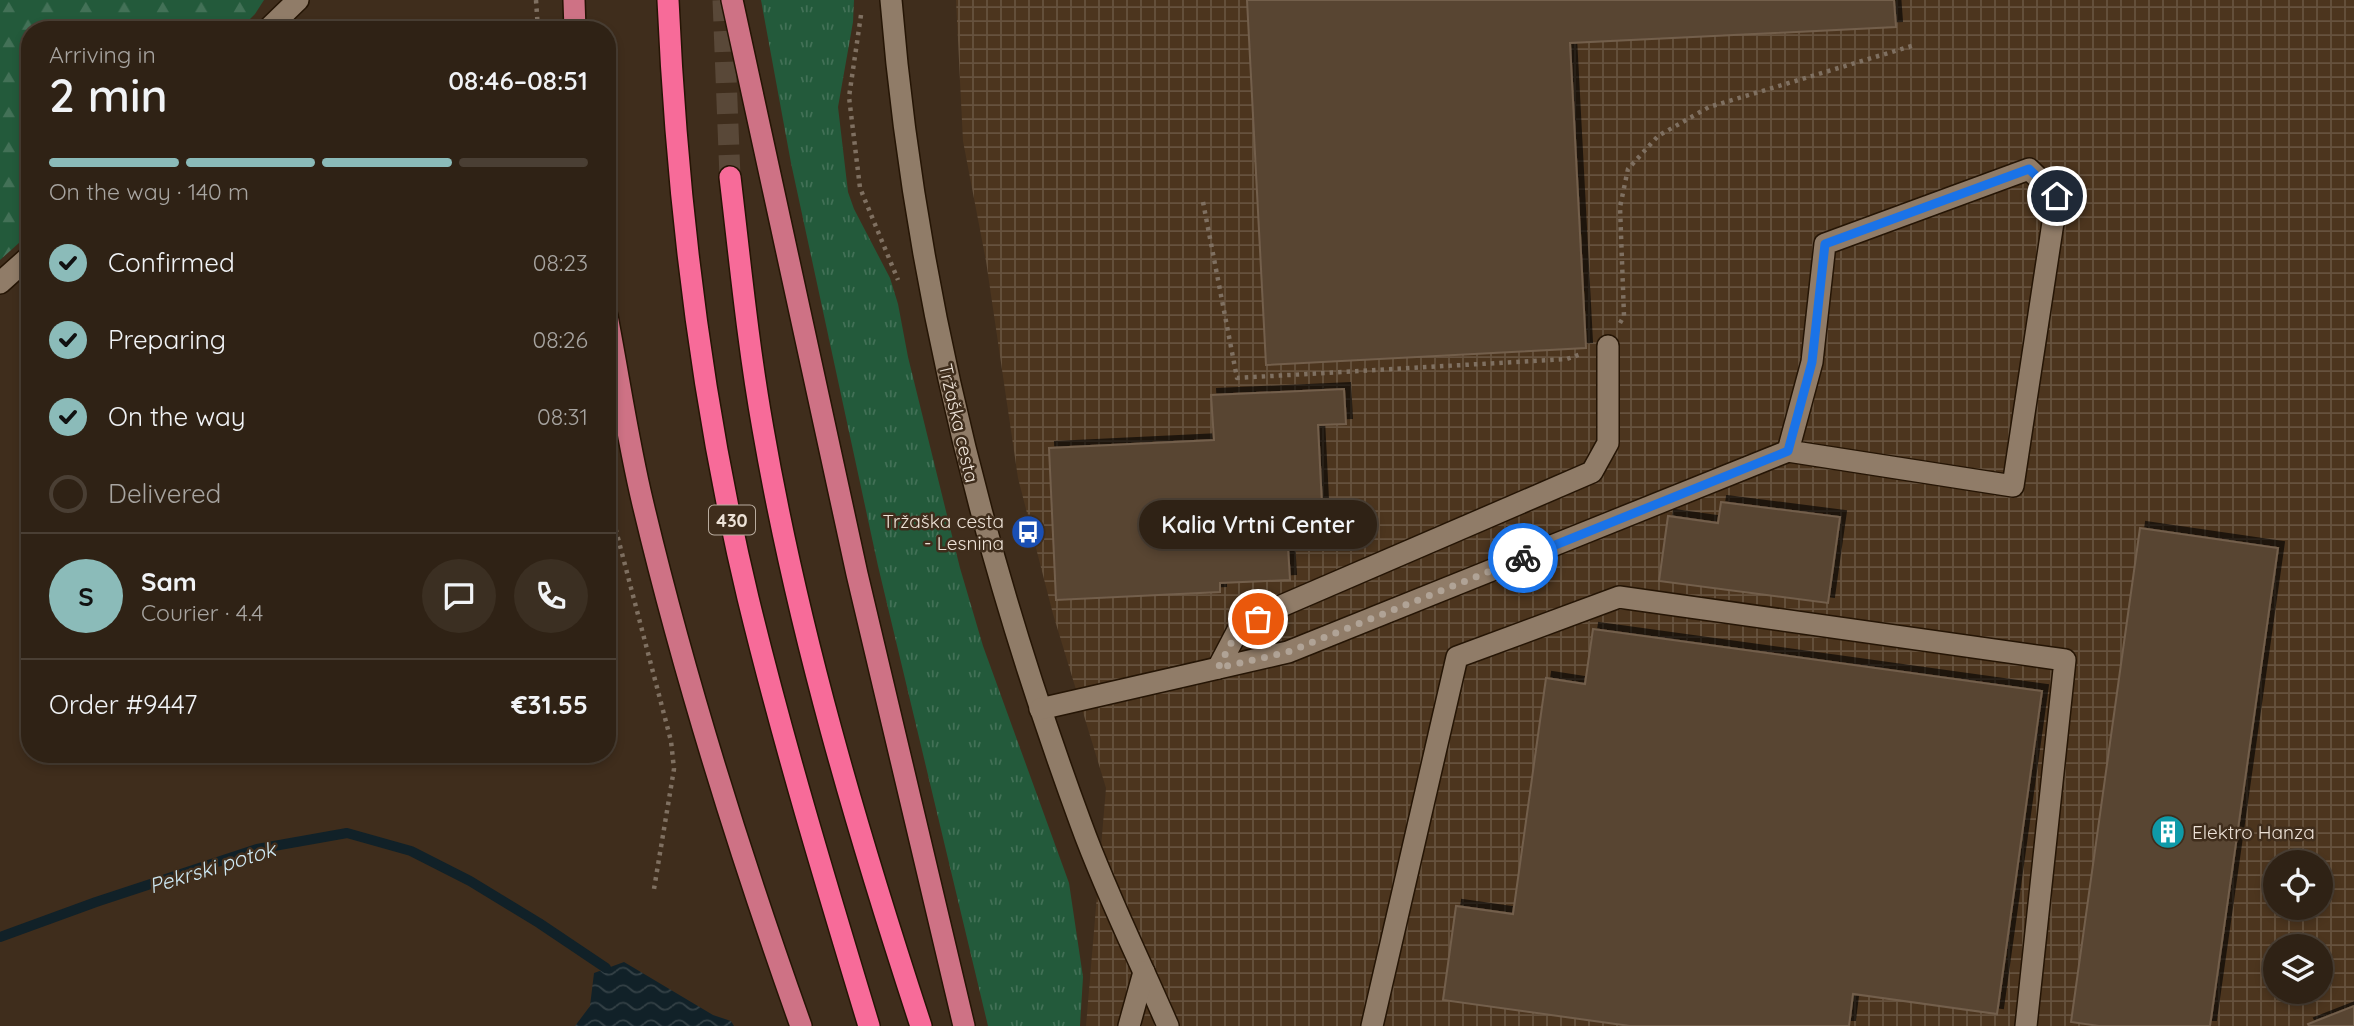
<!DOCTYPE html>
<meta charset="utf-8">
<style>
:root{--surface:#2f2215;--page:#3b2f22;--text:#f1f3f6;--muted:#a7a4a0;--line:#4a3f34;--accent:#8bbbb9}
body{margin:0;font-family:Quicksand,sans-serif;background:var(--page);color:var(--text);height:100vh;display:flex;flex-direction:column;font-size:26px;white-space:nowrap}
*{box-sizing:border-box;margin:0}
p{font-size:23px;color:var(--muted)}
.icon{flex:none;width:38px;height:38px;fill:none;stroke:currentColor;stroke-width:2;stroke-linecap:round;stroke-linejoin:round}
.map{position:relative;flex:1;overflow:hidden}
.drawer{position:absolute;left:21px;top:21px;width:595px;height:742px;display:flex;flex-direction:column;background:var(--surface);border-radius:28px;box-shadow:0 4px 10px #0003,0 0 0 2px var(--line)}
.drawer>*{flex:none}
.tools{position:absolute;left:2263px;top:850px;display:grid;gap:14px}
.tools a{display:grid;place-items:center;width:70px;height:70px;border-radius:50%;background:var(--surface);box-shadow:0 4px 10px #0003,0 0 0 2px var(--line);font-size:35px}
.pin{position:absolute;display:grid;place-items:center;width:60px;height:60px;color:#fff;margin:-30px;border:4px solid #fff;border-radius:50%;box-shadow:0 2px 7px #0007}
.courier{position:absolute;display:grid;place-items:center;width:70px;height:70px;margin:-35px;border:5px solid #1a73e8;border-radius:50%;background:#fff;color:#222;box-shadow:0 2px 9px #0007}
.bubble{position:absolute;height:49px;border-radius:24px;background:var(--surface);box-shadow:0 4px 10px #0003,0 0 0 2px var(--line);font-size:23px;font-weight:600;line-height:49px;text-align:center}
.overview em{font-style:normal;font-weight:600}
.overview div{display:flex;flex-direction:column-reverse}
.overview{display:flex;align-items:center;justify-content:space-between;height:119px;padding:0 28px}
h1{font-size:46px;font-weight:600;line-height:52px}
.bar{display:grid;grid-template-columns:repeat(4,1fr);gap:10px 7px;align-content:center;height:84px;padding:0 28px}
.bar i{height:9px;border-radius:5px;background:var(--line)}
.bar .active{background:var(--accent)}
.bar p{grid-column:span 4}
.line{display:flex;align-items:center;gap:18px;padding:0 28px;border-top:2px solid var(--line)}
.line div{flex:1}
.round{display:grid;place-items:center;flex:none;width:74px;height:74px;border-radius:37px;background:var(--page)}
ol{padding:0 28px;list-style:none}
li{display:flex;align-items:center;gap:21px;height:77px}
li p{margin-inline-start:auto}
li .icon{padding:7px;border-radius:50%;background:var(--accent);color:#111;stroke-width:4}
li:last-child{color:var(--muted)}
li i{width:38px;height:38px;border:4px solid var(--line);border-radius:50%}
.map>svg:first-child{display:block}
</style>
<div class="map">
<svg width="2354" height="1026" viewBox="0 0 2354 1026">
<defs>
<pattern id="industrial-grid" width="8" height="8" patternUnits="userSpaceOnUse" patternTransform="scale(1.75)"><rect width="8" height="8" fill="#4c351e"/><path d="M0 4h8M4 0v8" fill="none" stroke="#66523e"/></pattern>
<pattern id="grass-tufts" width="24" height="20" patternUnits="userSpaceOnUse" patternTransform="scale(1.75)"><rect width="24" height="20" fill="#235a3b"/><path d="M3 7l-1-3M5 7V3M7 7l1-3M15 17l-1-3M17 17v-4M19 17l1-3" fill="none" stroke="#437157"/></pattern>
<pattern id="forest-firs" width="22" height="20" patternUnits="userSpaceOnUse" patternTransform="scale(1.75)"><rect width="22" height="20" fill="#235a3b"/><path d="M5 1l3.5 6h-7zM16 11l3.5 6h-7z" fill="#437157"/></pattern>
<pattern id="water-waves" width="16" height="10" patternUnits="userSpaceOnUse" patternTransform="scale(1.75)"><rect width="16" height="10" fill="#112128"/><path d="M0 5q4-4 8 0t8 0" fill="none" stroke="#344146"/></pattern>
<filter id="shadow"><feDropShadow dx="6" dy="-6" stdDeviation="0" flood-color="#0009"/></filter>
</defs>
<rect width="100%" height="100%" fill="#3f2d1c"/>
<!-- industrial -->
<path fill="url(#industrial-grid)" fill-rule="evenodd" d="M956,0H2354V1026H1086L1106,788L1053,614L1018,478L986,261L963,141ZM2275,863H2320V908H2275ZM2275,947H2320V992H2275Z"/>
<!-- grass -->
<polygon fill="url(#grass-tufts)" points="761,0 854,0 853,22 838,107 848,192 854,209 890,278 898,304 908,357 960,568 983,646 1069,883 1083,977 1080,1026 988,1026 878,566 791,163"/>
<!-- forest -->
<polygon fill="url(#forest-firs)" points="0,0 264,0 255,14 239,30 30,30 30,233 0,260"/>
<!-- water -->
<polygon fill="url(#water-waves)" points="624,962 713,1015 731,1021 734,1026 575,1026 590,1006 594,973"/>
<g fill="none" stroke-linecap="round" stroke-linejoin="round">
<!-- stream -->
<polyline stroke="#112128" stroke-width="10" points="0,937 96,902 257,849 347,833 411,851 470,881 539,923 606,968"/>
</g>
<!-- building -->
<g fill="#584533" stroke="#735f4c" stroke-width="2" filter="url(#shadow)">
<polygon points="1247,0 1894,0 1896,27 1570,43 1586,348 1266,365"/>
<polygon points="1344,389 1346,424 1318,425 1324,545 1288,547 1290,580 1220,583 1220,592 1056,600 1049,448 1214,440 1211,395"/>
<polygon points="1721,502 1840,517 1828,603 1659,581 1668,516 1718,523"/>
<polygon points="2140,528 2278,548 2210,1026 2099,1026 2071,1022"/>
<polygon points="1593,629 2042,691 1997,1014 1853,994 1849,1026 1630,1026 1443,1000 1456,906 1513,914 1546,678 1585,684"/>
<polygon points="2354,1006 2354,1026 2309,1026 2308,1024"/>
</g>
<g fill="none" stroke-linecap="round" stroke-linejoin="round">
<!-- highway-tunnel -->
<polyline stroke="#594838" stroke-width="21" stroke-dasharray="21 10" stroke-linecap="butt" points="723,0 730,177"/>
<!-- minor casing -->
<g stroke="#251505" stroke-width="24">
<g id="minor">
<path d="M891,0C914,283 983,558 1081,824C1106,893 1139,959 1168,1026"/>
<polyline points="267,30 298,0"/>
<polyline points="0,283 30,256"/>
<polyline points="1218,668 1238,630 1279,607 1592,472 1608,443 1608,346"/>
<polyline points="1040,709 1288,652 1788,451 2013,486 2057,196 2029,169 1825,244 1812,362 1788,451"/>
<polyline points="1129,1026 1144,972"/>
<polyline points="1372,1026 1457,657 1619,597 2065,660 2026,1026"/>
</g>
</g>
<!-- major casing -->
<g stroke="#251505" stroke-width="24">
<g id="major">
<polyline points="574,0 575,30"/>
<polyline points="732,0 857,574 964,1026"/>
<path d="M607,316C619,378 628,442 643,504C685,680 740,855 801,1026"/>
</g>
</g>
<!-- highway casing -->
<g stroke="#251505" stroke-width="24">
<g id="highway">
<path d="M668,0C677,201 701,402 748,598C783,742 826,884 869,1026"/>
<path d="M730,177C740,261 748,345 763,429C798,631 857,831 921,1026"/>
</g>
</g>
<!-- path -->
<g stroke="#7f7061" stroke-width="4.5" stroke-dasharray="3.5 5" stroke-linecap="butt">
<polyline points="536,0 538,30"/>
<polyline points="861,15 849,97 860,188 898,280"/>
<polyline points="1203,202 1237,378 1567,359 1581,354"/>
<polyline points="1620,323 1624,316 1620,207 1628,169 1658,136 1709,107 1915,45"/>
<polyline points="607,496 671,741 674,769 654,889"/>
</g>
<!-- minor -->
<use href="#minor" stroke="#907c68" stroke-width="21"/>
<!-- major -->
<use href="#major" stroke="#ce7285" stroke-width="21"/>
<!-- highway -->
<use href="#highway" stroke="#f76b99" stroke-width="21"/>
</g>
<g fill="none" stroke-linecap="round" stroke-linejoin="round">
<!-- done -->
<polyline stroke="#b0a396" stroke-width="7" stroke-dasharray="0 12.6" points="1258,619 1238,630 1218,668 1288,652 1523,558"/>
<!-- route -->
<polyline stroke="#1a73e8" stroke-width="9" points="1523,558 1788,451 1812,362 1825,244 2029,169 2057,196"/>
</g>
<!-- icons -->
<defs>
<g id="bus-disc" transform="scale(1.75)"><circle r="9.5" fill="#1a4fb4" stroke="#3f2d1c"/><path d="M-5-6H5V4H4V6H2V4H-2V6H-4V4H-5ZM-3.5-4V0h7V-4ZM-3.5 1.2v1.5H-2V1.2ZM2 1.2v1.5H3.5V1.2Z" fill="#fff"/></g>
<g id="building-disc" transform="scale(1.75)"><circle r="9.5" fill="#0f9aa8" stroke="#3f2d1c"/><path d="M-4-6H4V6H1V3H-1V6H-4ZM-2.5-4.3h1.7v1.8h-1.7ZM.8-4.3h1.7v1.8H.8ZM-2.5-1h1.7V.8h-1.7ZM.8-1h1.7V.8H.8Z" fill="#fff"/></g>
</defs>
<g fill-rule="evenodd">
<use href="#bus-disc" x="1028" y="532"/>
<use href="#building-disc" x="2168" y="832"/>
</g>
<g text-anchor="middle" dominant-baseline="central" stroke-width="5" stroke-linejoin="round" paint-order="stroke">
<!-- shield labels -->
<rect fill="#3f2d1c" stroke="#b9ac9f" stroke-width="2" x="709" y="505.5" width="46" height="29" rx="5"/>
<g font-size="18" font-weight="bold" fill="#ede2d7">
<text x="732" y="520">430</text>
</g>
<!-- street labels -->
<g font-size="19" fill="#ede2d7" stroke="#3f2d1c">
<text transform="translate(959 423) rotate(77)">Tržaška cesta</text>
</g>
<!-- poi labels -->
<g font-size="19" fill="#ede2d7" stroke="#3f2d1c" text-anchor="end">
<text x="1004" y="521">Tržaška cesta<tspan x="1004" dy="22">- Lesnina</tspan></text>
<text x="2192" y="832" text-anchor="start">Elektro Hanza</text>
</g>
<!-- water labels -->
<g font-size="21" font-style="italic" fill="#cee8f3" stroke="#3f2d1c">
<text transform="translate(212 867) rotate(-17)">Pekrski potok</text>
</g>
</g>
</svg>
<div class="tools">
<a><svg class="icon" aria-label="locate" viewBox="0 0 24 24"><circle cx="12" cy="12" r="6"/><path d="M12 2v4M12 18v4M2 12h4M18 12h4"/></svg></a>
<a><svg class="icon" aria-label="layers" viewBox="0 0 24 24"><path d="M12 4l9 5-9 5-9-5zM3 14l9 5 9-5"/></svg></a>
</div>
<div class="pin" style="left:1258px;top:619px;background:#ea580c"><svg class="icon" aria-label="bag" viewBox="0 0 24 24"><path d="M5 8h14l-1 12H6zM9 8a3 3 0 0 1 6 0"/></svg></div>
<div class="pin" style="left:2057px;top:196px;background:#1f2937"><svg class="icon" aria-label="home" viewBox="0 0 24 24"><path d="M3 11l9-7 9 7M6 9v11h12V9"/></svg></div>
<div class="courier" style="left:1523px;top:558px"><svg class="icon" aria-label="bike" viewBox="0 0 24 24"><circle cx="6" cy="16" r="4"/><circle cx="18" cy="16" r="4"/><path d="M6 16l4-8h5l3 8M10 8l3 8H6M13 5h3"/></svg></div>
<div class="bubble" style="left:1139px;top:500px;width:238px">Kalia Vrtni Center</div>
<section class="drawer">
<div class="overview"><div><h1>2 min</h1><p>Arriving in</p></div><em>08:46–08:51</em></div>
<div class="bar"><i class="active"></i><i class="active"></i><i class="active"></i><i></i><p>On the way · 140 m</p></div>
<ol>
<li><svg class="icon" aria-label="check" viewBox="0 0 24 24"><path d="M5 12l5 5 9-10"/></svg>Confirmed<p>08:23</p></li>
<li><svg class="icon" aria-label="check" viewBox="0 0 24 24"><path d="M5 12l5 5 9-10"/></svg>Preparing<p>08:26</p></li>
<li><svg class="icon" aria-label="check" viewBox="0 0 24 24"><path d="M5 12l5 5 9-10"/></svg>On the way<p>08:31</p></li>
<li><i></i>Delivered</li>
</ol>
<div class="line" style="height:126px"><b class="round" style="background:var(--accent);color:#111">S</b><div><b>Sam</b><p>Courier · 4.4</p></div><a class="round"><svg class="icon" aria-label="chat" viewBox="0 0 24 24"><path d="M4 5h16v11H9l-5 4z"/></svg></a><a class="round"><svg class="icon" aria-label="phone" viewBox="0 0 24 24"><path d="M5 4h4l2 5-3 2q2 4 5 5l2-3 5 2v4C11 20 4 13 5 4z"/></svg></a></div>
<div class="line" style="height:91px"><div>Order #9447</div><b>€31.55</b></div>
</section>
</div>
